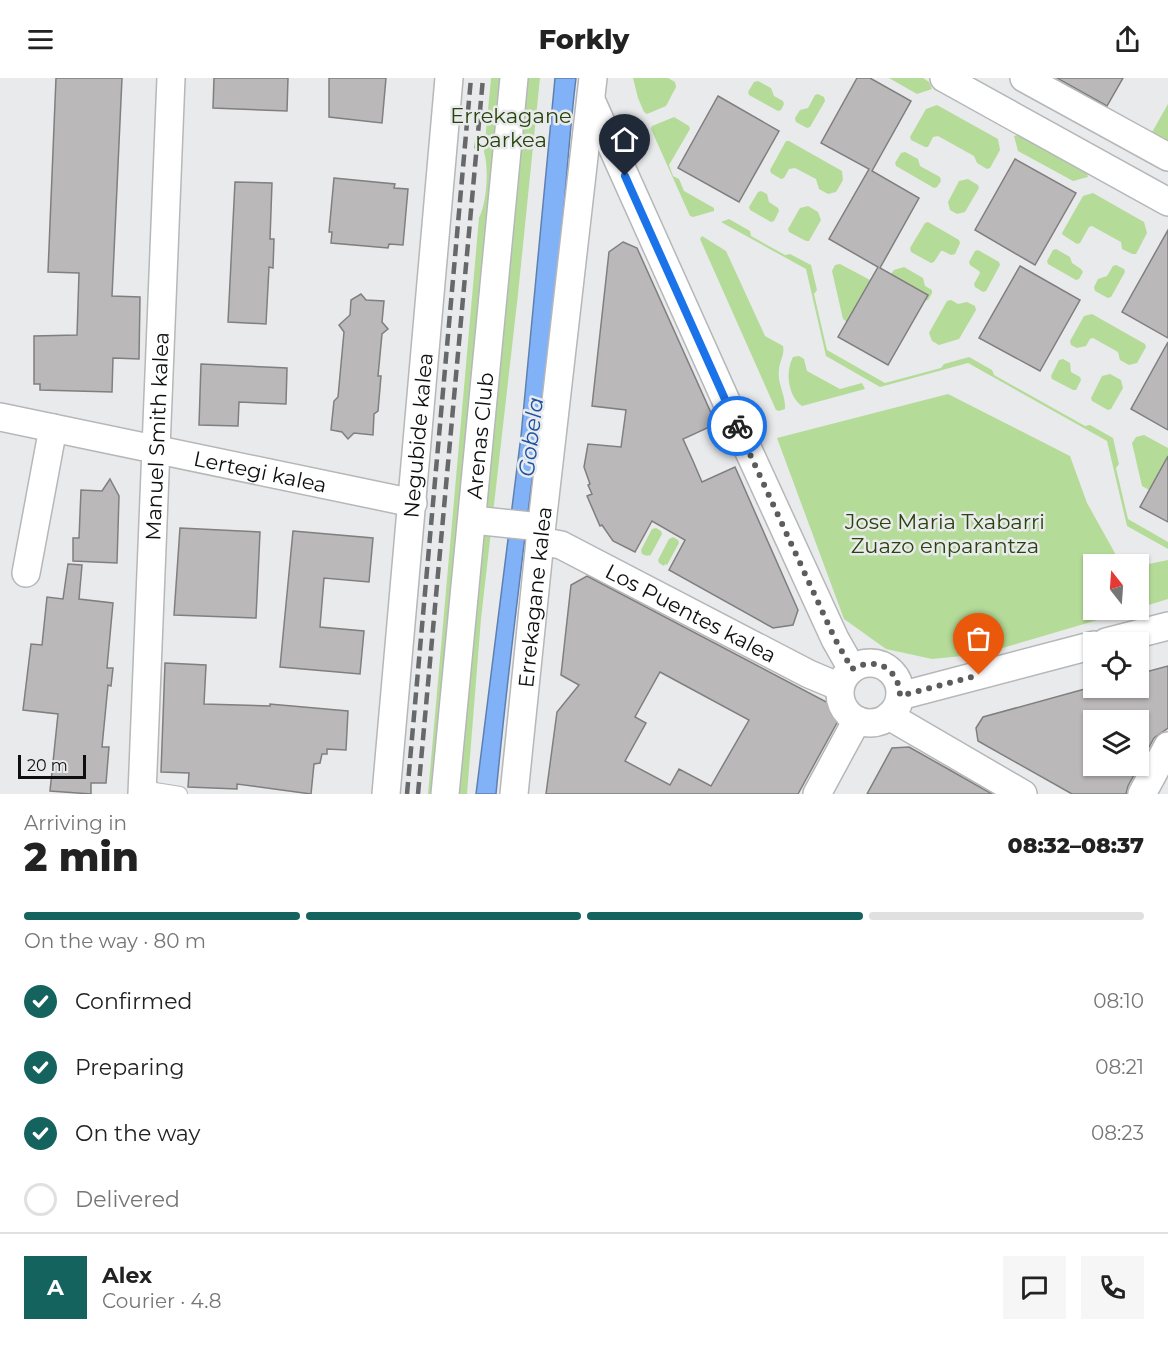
<!DOCTYPE html>
<meta charset="utf-8">
<style>
:root{--surface:#fff;--page:#f6f6f6;--text:#222;--muted:#767676;--line:#e0e0e0;--accent:#15635e}
body{margin:0;font-family:Montserrat,sans-serif;background:var(--page);color:var(--text);height:100vh;display:flex;flex-direction:column;font-size:22px;white-space:nowrap}
*{box-sizing:border-box;margin:0}
p{font-size:20px;color:var(--muted)}
.icon{flex:none;width:33px;height:33px;fill:none;stroke:currentColor;stroke-width:2;stroke-linecap:round;stroke-linejoin:round}
.map{position:relative;height:716px;overflow:hidden}
.drawer{display:flex;flex-direction:column;background:var(--surface);flex:1}
.drawer>*{flex:none}
.needle{width:39px;rotate:343deg}
.fabs{position:absolute;left:1083px;top:476px;display:grid;gap:12px}
.fabs a{display:grid;place-items:center;width:66px;height:66px;border-radius:0px;background:var(--surface);box-shadow:0 2px 4px #0004;font-size:30px}
.scale{position:absolute;left:18px;bottom:15px;width:68px;box-sizing:border-box;padding-left:6px;border:3px solid #0e0f0f;border-top:0;font-size:16px;line-height:21px;white-space:nowrap;color:#0e0f0f;-webkit-text-stroke:4px #e9eaec;paint-order:stroke}
.pin{position:absolute;display:grid;place-items:center;width:51px;height:51px;color:#fff;margin:-62px -26px;border-radius:50% 50% 50% 0;rotate:-45deg;box-shadow:0 0 6px #0007}
.pin .icon{rotate:45deg}
.courier{position:absolute;display:grid;place-items:center;width:60px;height:60px;margin:-30px;border:4px solid #1a73e8;border-radius:50%;background:#fff;color:#222;box-shadow:0 2px 8px #0007}
.summary em{font-style:normal;font-weight:800}
.summary div{display:flex;flex-direction:column-reverse}
.summary{display:flex;align-items:center;justify-content:space-between;height:102px;padding:0 24px}
h1{font-size:39px;font-weight:800;line-height:45px}
.bar{display:grid;grid-template-columns:repeat(4,1fr);gap:9px 6px;align-content:center;height:72px;padding:0 24px}
.bar i{height:8px;border-radius:4px;background:var(--line)}
.bar .on{background:var(--accent)}
.bar p{grid-column:span 4}
.line{display:flex;align-items:center;gap:15px;padding:0 24px;border-top:2px solid var(--line)}
.line div{flex:1}
.round{display:grid;place-items:center;flex:none;width:63px;height:63px;border-radius:0px;background:var(--page)}
ol{padding:0 24px;list-style:none}
li{display:flex;align-items:center;gap:18px;height:66px}
li p{margin-inline-start:auto}
li .icon{padding:6px;border-radius:50%;background:var(--accent);color:#fff;stroke-width:4}
li:last-child{color:var(--muted)}
li i{width:33px;height:33px;border:3px solid var(--line);border-radius:50%}
header{display:flex;justify-content:space-between;align-items:center;height:78px;padding:0 24px;background:var(--surface);font-size:27px;font-weight:800}
.map>svg:first-child{display:block}
</style>
<header><svg class="icon" aria-label="menu" viewBox="0 0 24 24"><path d="M4 6h16M4 12h16M4 18h16"/></svg>Forkly<svg class="icon" aria-label="share" viewBox="0 0 24 24"><path d="M12 15V3M7 8l5-5 5 5M5 13v7h14v-7"/></svg></header>
<div class="map">
<svg width="1168" height="716" viewBox="0 0 1168 716">
<rect width="100%" height="100%" fill="#e9eaec"/>
<!-- green -->
<g fill="#b5db98">
<path d="M491,0H540L518,216L481,541L467,716H428L479,140C487,124 489,90 484,74Z"/>
<polygon points="633,0 668,0 675,4 676,9 666,28 647,36 644,34 638,20"/>
<polygon points="889,0 923,0 929,4 932,11 917,16"/>
<polygon points="758,3 771,10 774,18 783,23 784,26 781,32 778,33 749,17 748,14 754,4"/>
<polygon points="818,16 824,19 825,23 810,49 807,50 796,44 795,40 800,32 808,30 815,17"/>
<polygon points="1168,26 1168,65 1151,56"/>
<polygon points="937,27 998,61 1000,72 990,90 987,91 977,85 974,78 938,58 933,59 928,69 925,69 911,62 910,59 926,31"/>
<polygon points="674,39 689,48 690,51 669,87 673,98 679,101 684,113 714,130 714,133 693,139 690,138 651,51 652,48"/>
<polygon points="1022,56 1086,92 1088,99 1073,103 1018,73 1014,58"/>
<polygon points="786,63 789,63 842,93 843,102 836,114 828,116 819,111 816,101 795,90 789,91 784,100 781,101 771,95 770,92"/>
<polygon points="905,74 918,81 920,88 940,99 941,103 937,109 934,110 896,88 895,85 901,75"/>
<polygon points="968,101 978,107 979,110 965,134 957,136 950,132 948,124 959,103"/>
<polygon points="761,113 767,116 769,124 778,130 779,133 774,143 771,144 750,132 749,129 758,114"/>
<polygon points="1093,115 1144,144 1147,155 1136,176 1132,176 1122,171 1121,164 1092,148 1089,149 1080,165 1077,166 1063,157 1062,155 1083,118"/>
<polygon points="808,128 818,134 821,142 809,163 806,163 789,154 788,151 800,130"/>
<polygon points="729,141 750,153 751,158 785,177 790,176 811,187 817,212 814,216 827,272 885,305 941,290 944,286 969,279 992,292 994,297 1085,348 1090,347 1113,360 1119,386 1116,390 1128,441 1168,464 1168,471 1127,448 1107,363 968,285 880,309 826,278 806,191 721,144"/>
<polygon points="928,144 959,162 960,165 955,176 951,177 943,173 941,173 934,184 931,185 911,174 910,170 925,145"/>
<path d="M702,158L726,173L765,258L783,268C785,277 779,284 779,292C777,306 786,317 785,331L779,333L776,332L700,161Z"/>
<polygon points="1056,171 1070,179 1072,185 1081,191 1083,194 1079,201 1076,202 1048,186 1047,183 1053,172"/>
<polygon points="978,172 999,184 1000,187 986,213 983,214 975,209 974,206 980,195 979,193 970,187 969,184 975,173"/>
<polygon points="840,186 870,202 847,244 843,241 832,193 835,187"/>
<polygon points="1116,187 1124,191 1125,194 1111,219 1108,220 1095,213 1094,209 1098,201 1107,198 1113,188"/>
<polygon points="904,189 923,200 925,208 932,212 932,215 928,222 924,223 928,217 891,196 894,192"/>
<polygon points="951,222 958,226 967,224 975,228 976,232 959,261 939,267 932,263 929,255 947,223"/>
<polygon points="1092,236 1145,266 1146,269 1137,285 1129,287 1120,282 1118,274 1093,260 1090,261 1086,268 1077,270 1071,267 1070,263 1084,238"/>
<path d="M799,278L804,281L807,293L840,311L862,305L865,311L802,328C788,318 785,294 793,279Z"/>
<polygon points="1063,281 1070,285 1071,294 1080,299 1081,302 1076,312 1073,312 1052,301 1051,298 1059,282"/>
<polygon points="1110,296 1121,302 1123,310 1111,331 1108,332 1092,323 1091,320 1102,298"/>
<polygon points="948,316 1070,378 1087,425 1121,486 1094,486 1094,531 1135,531 982,576 932,581 886,571 844,541 777,360"/>
<polygon points="1144,357 1168,370 1168,378 1149,412 1142,408 1132,365 1136,359"/>
<polygon points="656,450 661,453 662,456 650,478 648,477 647,478 642,476 641,472 652,451"/>
<polygon points="673,459 678,462 679,465 667,487 665,486 664,488 659,485 658,482 669,461"/>
<polygon points="1168,482 1168,521 1139,530 1139,488"/>
</g>
<!-- water -->
<path fill="#81b1f7" stroke="#5e80b1" stroke-width="1.5" d="M555,0H576C569,57 566,114 560,171C540,353 513,534 496,716H476L521,358Z"/>
<!-- building -->
<g fill="#bab8b9" stroke="#807e7f" stroke-width="1.5" fill-rule="evenodd">
<polygon points="56,0 122,0 112,218 140,219 139,281 113,280 112,314 40,312 40,306 34,306 34,258 77,257 79,195 48,194"/>
<polygon points="214,0 288,0 287,33 213,30"/>
<polygon points="329,0 386,0 382,45 329,39"/>
<polygon points="857,0 870,0 911,23 872,93 919,120 880,190 928,217 888,287 838,259 878,189 829,161 869,91 821,65"/>
<polygon points="1057,0 1123,0 1107,28"/>
<polygon points="718,18 779,53 739,124 678,90"/>
<polygon points="1015,81 1076,115 1035,187 975,152"/>
<polygon points="334,100 395,106 394,110 408,111 403,167 389,166 388,170 331,165 332,154 329,154"/>
<polygon points="235,104 272,105 270,161 274,161 273,190 269,189 266,246 228,244"/>
<polygon points="1168,152 1168,260 1122,234"/>
<polygon points="623,164 637,170 716,346 683,361 693,383 702,404 735,389 798,532 793,547 773,550 669,492 685,462 652,443 635,474 613,463 602,447 600,448 587,418 592,416 588,407 590,406 584,389 588,366 621,369 626,332 592,328 609,174"/>
<polygon points="1020,188 1080,222 1040,293 979,260"/>
<polygon points="361,216 366,222 384,223 382,244 388,251 382,256 378,298 381,298 378,333 374,336 373,357 354,355 348,361 342,354 331,352 334,323 338,319 344,254 339,247 350,237 351,222"/>
<polygon points="1168,264 1168,352 1131,331"/>
<polygon points="201,286 287,290 286,326 239,324 238,348 199,347"/>
<polygon points="1168,378 1168,444 1140,429"/>
<polygon points="110,401 119,418 117,485 73,483 73,460 79,460 81,412 102,413"/>
<polygon points="180,450 260,454 256,540 174,537"/>
<polygon points="293,453 373,460 369,504 324,500 320,549 364,553 360,596 280,589"/>
<polygon points="68,486 82,487 79,521 113,525 107,590 113,590 111,608 108,607 102,669 109,669 106,705 91,705 91,716 50,713 58,636 23,632 31,566 42,567 47,519 63,521"/>
<path d="M587,498L834,628L838,643L798,716H546L557,634L579,607L561,597L571,507ZM660,594L749,642L711,708L679,691L670,707L625,683L646,645L635,639Z"/>
<polygon points="165,585 206,587 204,626 270,628 270,626 348,633 346,672 327,671 327,676 322,676 320,685 314,686 311,716 237,706 237,711 188,709 189,695 161,694"/>
<path d="M1168,588V650L1154,660L1128,708L1126,716H1072L978,663L976,650L983,639L1092,609H1138V596ZM1094,642H1138V687H1094L1085,658L1094,656Z"/>
<polygon points="909,669 948,691 992,716 867,716 892,670"/>
</g>
<g fill="none" stroke-linecap="round" stroke-linejoin="round">
<!-- lane casing -->
<g stroke="#b6b7b9" stroke-width="16">
<polyline id="lane" points="142,710 180,716"/>
</g>
<!-- street casing -->
<g stroke="#b6b7b9" stroke-width="30">
<g id="street">
<polyline points="944,0 1168,124"/>
<polyline points="1024,0 1168,79"/>
<polyline points="591,22 740,354 835,561 852,591"/>
<path id="s1" d="M0,339L413,425"/>
<polyline points="473,442 541,449"/>
<path id="s2" d="M540,463L561,467L809,596L840,609"/>
<polyline points="26,495 53,350"/>
<polyline points="1106,564 1168,548"/>
<circle cx="870" cy="615" r="30"/>
<polyline points="900,618 1094,567"/>
<polyline points="889,638 1023,716"/>
<path id="s3" d="M142,716L171,0"/>
<path id="s4" d="M386,716L449,0"/>
<path id="s5" d="M445,716L514,0"/>
<path id="s6" d="M514,716L540,463L593,0"/>
<polyline points="817,716 857,642"/>
<polyline points="1142,716 1168,668"/>
</g>
</g>
<!-- lane -->
<use href="#lane" stroke="#fff" stroke-width="14"/>
<!-- street -->
<use href="#street" stroke="#fff" stroke-width="27"/>
<!-- rail -->
<g stroke="#676869" stroke-width="4.5" stroke-dasharray="12 6" stroke-linecap="butt">
<polyline points="407,716 471,0"/>
<polyline points="418,716 483,0"/>
</g>
</g>
<g fill="none" stroke-linecap="round" stroke-linejoin="round">
<!-- done -->
<path stroke="#5b5c5c" stroke-width="6" stroke-dasharray="0 10.8" d="M737,348L835,561L852,591C876,578 899,590 900,618L979,597"/>
<!-- route -->
<polyline stroke="#1a73e8" stroke-width="8" points="625,98 737,348"/>
</g>
<g text-anchor="middle" dominant-baseline="central" stroke-width="5" stroke-linejoin="round" paint-order="stroke">
<!-- park labels -->
<g font-size="21" fill="#29430c" stroke="#e9eaec">
<text x="511" y="37">Errekagane<tspan x="511" dy="24">parkea</tspan></text>
<text x="945" y="443">Jose Maria Txabarri<tspan x="945" dy="24">Zuazo enparantza</tspan></text>
</g>
<!-- street labels -->
<g font-size="21" fill="#0e0f0f" stroke="#e9eaec">
<text stroke="none"><textPath href="#s3" startOffset="358">Manuel Smith kalea</textPath></text>
<text stroke="none"><textPath href="#s4" startOffset="360">Negubide kalea</textPath></text>
<text stroke="none"><textPath href="#s5" startOffset="360">Arenas Club</textPath></text>
<text stroke="none"><textPath href="#s1" startOffset="266">Lertegi kalea</textPath></text>
<text stroke="none"><textPath href="#s6" startOffset="198">Errekagane kalea</textPath></text>
<text stroke="none"><textPath href="#s2" startOffset="168">Los Puentes kalea</textPath></text>
</g>
<!-- water labels -->
<g font-size="22" font-style="italic" fill="#1a53a5" stroke="#e9eaec">
<text transform="translate(531 359) rotate(-83)">Gobela</text>
</g>
</g>
</svg>
<div class="fabs">
<a><svg class="needle" viewBox="-14 -14 28 28"><path d="M0-13l5 13h-10z" fill="#e53935"/><path d="M0 13l5-13h-10z" fill="#767676"/></svg></a>
<a><svg class="icon" aria-label="locate" viewBox="0 0 24 24"><circle cx="12" cy="12" r="6"/><path d="M12 2v4M12 18v4M2 12h4M18 12h4"/></svg></a>
<a><svg class="icon" aria-label="layers" viewBox="0 0 24 24"><path d="M12 4l9 5-9 5-9-5zM3 14l9 5 9-5"/></svg></a>
</div>
<div class="scale">20 m</div>
<div class="pin" style="left:979px;top:597px;background:#ea580c"><svg class="icon" aria-label="bag" viewBox="0 0 24 24"><path d="M5 8h14l-1 12H6zM9 8a3 3 0 0 1 6 0"/></svg></div>
<div class="pin" style="left:625px;top:98px;background:#1f2937"><svg class="icon" aria-label="home" viewBox="0 0 24 24"><path d="M3 11l9-7 9 7M6 9v11h12V9"/></svg></div>
<div class="courier" style="left:737px;top:348px"><svg class="icon" aria-label="bike" viewBox="0 0 24 24"><circle cx="6" cy="16" r="4"/><circle cx="18" cy="16" r="4"/><path d="M6 16l4-8h5l3 8M10 8l3 8H6M13 5h3"/></svg></div>
</div>
<section class="drawer">
<div class="summary"><div><h1>2 min</h1><p>Arriving in</p></div><em>08:32–08:37</em></div>
<div class="bar"><i class="on"></i><i class="on"></i><i class="on"></i><i></i><p>On the way · 80 m</p></div>
<ol>
<li><svg class="icon" aria-label="check" viewBox="0 0 24 24"><path d="M5 12l5 5 9-10"/></svg>Confirmed<p>08:10</p></li>
<li><svg class="icon" aria-label="check" viewBox="0 0 24 24"><path d="M5 12l5 5 9-10"/></svg>Preparing<p>08:21</p></li>
<li><svg class="icon" aria-label="check" viewBox="0 0 24 24"><path d="M5 12l5 5 9-10"/></svg>On the way<p>08:23</p></li>
<li><i></i>Delivered</li>
</ol>
<div class="line" style="height:108px"><b class="round" style="background:var(--accent);color:#fff">A</b><div><b>Alex</b><p>Courier · 4.8</p></div><a class="round"><svg class="icon" aria-label="chat" viewBox="0 0 24 24"><path d="M4 5h16v11H9l-5 4z"/></svg></a><a class="round"><svg class="icon" aria-label="phone" viewBox="0 0 24 24"><path d="M5 4h4l2 5-3 2q2 4 5 5l2-3 5 2v4C11 20 4 13 5 4z"/></svg></a></div>
</section>
